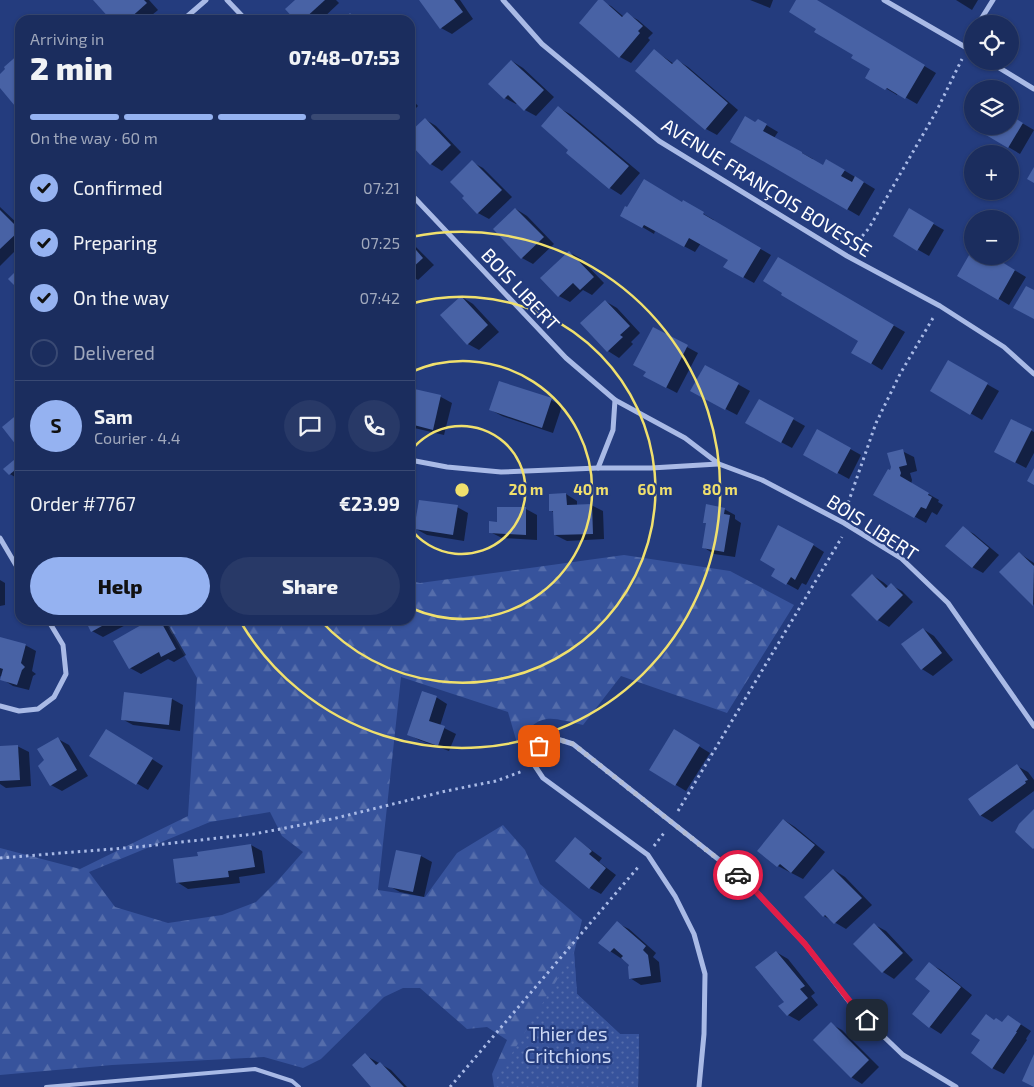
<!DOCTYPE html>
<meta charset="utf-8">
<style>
:root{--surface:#1b2d5e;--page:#283967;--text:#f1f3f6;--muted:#a0a8bc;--line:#394973;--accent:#95b2f1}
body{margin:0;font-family:"Exo 2",sans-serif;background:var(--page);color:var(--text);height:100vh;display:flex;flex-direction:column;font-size:19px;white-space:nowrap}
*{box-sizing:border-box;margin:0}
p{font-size:16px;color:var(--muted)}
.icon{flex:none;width:28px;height:28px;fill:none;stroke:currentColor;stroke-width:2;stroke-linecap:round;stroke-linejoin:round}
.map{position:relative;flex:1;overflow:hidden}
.sheet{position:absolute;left:15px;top:15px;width:400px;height:610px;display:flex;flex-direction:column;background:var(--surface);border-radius:15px;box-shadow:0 1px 4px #0004,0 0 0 1px var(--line)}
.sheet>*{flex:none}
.tools{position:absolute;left:964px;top:15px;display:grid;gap:10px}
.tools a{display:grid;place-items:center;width:55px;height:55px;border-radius:50%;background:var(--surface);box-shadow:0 1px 4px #0004,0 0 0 1px var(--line);font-size:25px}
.pin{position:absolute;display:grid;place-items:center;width:42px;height:42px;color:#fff;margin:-21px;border-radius:10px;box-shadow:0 2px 8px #0006}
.courier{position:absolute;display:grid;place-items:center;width:50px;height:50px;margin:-25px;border:4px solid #e11d48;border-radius:50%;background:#fff;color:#222;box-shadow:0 1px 6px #0007}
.overview em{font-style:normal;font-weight:800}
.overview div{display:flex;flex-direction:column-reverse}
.overview{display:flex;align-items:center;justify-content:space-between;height:85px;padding:0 15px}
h1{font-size:32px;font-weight:800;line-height:38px}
.bar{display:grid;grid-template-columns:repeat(4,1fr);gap:8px 5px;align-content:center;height:60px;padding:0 15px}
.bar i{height:6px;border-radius:4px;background:var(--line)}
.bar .on{background:var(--accent)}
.bar p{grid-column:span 4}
.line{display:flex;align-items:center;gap:12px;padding:0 15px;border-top:1px solid var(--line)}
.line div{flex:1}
.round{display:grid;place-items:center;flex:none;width:52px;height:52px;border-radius:26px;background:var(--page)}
ol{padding:0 15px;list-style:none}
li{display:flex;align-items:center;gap:15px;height:55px}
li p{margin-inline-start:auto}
li .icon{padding:5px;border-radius:50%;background:var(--accent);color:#111;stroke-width:4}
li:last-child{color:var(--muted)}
li i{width:28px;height:28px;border:2px solid var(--line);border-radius:50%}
.primary-button{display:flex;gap:10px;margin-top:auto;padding:10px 15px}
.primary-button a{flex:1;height:58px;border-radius:30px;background:var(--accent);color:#111;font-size:20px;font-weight:800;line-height:58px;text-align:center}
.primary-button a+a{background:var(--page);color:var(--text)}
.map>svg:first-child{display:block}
</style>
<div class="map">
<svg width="1034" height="1087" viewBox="0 0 1034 1087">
<defs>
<pattern id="forest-firs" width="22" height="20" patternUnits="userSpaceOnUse" patternTransform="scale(1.25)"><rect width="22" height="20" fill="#37539c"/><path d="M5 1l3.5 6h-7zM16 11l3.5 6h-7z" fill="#556dab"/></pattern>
<pattern id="park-dots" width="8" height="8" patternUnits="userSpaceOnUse" patternTransform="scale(1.25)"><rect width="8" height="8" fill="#37539c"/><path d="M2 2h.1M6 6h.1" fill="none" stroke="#556dab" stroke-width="1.8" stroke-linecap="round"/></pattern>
</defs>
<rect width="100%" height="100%" fill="#243c7e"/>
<!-- forest -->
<path fill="url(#forest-firs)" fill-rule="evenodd" d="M624,555L730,571L794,605L727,713L621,676L583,725C549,717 540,711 517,743L508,712L401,677L378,890L425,897L457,853L503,825L525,850L540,884L582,920L574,953L577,994L620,1034H639L638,1087H494L492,1074L507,1040L487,1027L467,1029L420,988H403L384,997L321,1059L303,1068L264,1057L112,1065L0,1075V848L80,869L188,816L197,678L164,620H410V581L420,583ZM270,812L282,836L303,852L281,877L256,902L222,915L168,923L115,907L89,872L210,822Z"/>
<!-- park -->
<polygon fill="url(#park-dots)" points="574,952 577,994 620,1034 639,1034 638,1087 494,1087 494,1083"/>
<!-- shadow -->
<g fill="#0007">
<polygon points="95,0 149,0 158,10 146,20 112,20"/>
<polygon points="297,0 336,0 339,3 321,20 297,20"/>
<polygon points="421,0 460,0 473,19 452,34 441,28"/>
<polygon points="599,0 611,6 624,17 627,14 638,20 653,33 648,38 650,40 631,63 620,57"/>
<polygon points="750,0 773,0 770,8"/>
<polygon points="798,0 814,0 936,73 917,104 898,93 897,95 867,77 872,69"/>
<polygon points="956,0 978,0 972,10"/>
<polygon points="655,51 674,64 677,60 688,67 738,110 717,135 706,129"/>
<polygon points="512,61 523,68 554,97 536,116 525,110 517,103 516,104 505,98"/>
<polygon points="410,97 418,106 410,114"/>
<polygon points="559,108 570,114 640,173 621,195 610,188 567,153 570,149"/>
<polygon points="1010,116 1034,130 1020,154 988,135 1010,126"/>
<polygon points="425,119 436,126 461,152 442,171 431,164 410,142 410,133"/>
<polygon points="758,120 778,132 774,138 813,159 812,160 823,167 827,160 875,189 859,216 732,142"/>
<polygon points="472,162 483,168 512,197 489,219 478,213"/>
<polygon points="683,202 714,220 713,221 771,255 754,283 725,267 729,259 701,243 695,252 655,231 654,234 622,215"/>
<polygon points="0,207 20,226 20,246 0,266"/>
<polygon points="516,209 527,216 554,244 533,264 522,258"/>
<polygon points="909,210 944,230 929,256 894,236"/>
<polygon points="410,241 434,265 418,280 415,278 410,283"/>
<polygon points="569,252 580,258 604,283 592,295 583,290 570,302 559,296"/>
<polygon points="972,252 972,256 991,256 1026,277 1009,305 959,275"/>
<polygon points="778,259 905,332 882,370 853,352 860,341"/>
<polygon points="462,297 473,304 499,332 479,350 468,344"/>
<polygon points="605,301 617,308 640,333 631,342 633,344 619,358 608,351 582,323"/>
<polygon points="654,329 698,353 677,393 656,382 647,372"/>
<polygon points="948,362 999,391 982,420 931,390"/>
<polygon points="705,366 750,391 737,415 703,397"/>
<polygon points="410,389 441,397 452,403 444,435 410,427"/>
<polygon points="551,400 562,406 553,433 502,416 491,410"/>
<polygon points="759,400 805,426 792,448 746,423"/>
<polygon points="1012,420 1034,432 1034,453 1026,468 1007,458"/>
<polygon points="818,431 861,455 849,479 805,455"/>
<polygon points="902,451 914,457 917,471 910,473 912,480 911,484 939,500 938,502 943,505 937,515 932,512 926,523 875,494"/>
<polygon points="20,457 20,480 10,474"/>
<polygon points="566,494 577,501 577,506 591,505 603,511 604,539 567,541 555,535 554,513 551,510"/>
<polygon points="457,507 468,513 464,541 427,535 416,529"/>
<polygon points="526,509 537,515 537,540 502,538 490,532"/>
<polygon points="724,509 735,515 735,519 741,523 735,557 714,554 703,547 707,524 705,522"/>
<polygon points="963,528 974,534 999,555 983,573 972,567"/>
<polygon points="813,545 824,552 806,585 802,583 798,590 773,576"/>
<polygon points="1019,553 1034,563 1034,605 1000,572"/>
<polygon points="872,575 883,582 889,587 891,585 902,591 913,602 889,627 878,620"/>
<polygon points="0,580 5,583 5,605 0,606"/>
<polygon points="86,620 135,620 103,637 92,631"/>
<polygon points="153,620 162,620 168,624 186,655 174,662 168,659 141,674 130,668"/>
<polygon points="923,629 934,636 953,660 933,676 922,669"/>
<polygon points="0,639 25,645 36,651 32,671 36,674 33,676 29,690 13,686 2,679 2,677 0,676"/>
<polygon points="436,697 447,704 440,726 456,734 449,751 419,740 408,734"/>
<polygon points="172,699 183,705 180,731 133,725 122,719"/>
<polygon points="674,731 710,753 686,791 651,770"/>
<polygon points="117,737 163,766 148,790 91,756"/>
<polygon points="58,739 69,745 88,776 62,791 51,785"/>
<polygon points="17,746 29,752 31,786 6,788 0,784 0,747"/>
<polygon points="1017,766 1028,772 1034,780 1034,791 992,822 980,815"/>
<polygon points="784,820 795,827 825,852 803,879 778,866 759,850"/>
<polygon points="575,838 602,858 599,862 616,875 601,894 590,888"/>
<polygon points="251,845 262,851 265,873 239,877 240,883 188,889 177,882 199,857"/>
<polygon points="421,856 432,862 424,897 400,892 389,886"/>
<polygon points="834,870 845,877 872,905 846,929 824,916"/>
<polygon points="617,923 629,929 656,953 653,957 659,962 661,982 641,985 630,978 631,965 610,951"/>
<polygon points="875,925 886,931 913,960 894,979 883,972"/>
<polygon points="776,952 788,959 815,993 811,996 818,1005 799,1021 788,1015"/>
<polygon points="930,964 941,970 972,995 941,1034 930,1027 914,1014 932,991"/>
<polygon points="1008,1016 1031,1031 1026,1039 1027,1040 1004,1074 992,1068 982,1040 995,1021 1003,1023"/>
<polygon points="831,1024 842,1030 879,1067 862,1084 851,1077"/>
<polygon points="365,1055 391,1070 407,1087 373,1087"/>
</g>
<!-- building -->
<g fill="#4862a5">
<polygon points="93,0 144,0 147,3 128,20 111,20"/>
<polygon points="295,0 325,0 303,20 295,20 285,9"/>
<polygon points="419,0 454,0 463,12 440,29"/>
<polygon points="598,0 603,0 622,17 627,12 643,26 638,31 640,33 619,58 579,23"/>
<polygon points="796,0 817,0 925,65 905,99 887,88 885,90 865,78 870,69 851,58 853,55 814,32 816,29 789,12"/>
<polygon points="350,13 357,20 339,20 342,17 344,19"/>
<polygon points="654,49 672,64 677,59 728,103 705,130 635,71"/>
<polygon points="20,53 20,102 15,106 0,88 0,74 5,69 4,67"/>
<polygon points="511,60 544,90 524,111 508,95 504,99 488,84"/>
<polygon points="558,106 629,166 609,189 566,153 568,150 541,126"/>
<polygon points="1010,115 1023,123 1008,148 986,135 992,126 1010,126"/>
<polygon points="745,116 755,122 758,119 767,124 763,131 802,152 802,153 823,165 826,159 845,170 841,176 852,182 855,176 864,182 847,210 730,142"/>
<polygon points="425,118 451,145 430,165 410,144 410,132"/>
<polygon points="472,160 502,190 477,214 462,198 464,196 450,182"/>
<polygon points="1034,167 1034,183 1027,179"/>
<polygon points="644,179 682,202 683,200 704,212 703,214 761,248 743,278 723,267 728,260 689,238 684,247 644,225 642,228 620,216 625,206 627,207"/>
<polygon points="515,208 544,237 521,259 493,229"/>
<polygon points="909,208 934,223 917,251 893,236"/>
<polygon points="0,210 20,230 0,249"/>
<polygon points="410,243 423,258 410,270"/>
<polygon points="972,250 972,256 992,256 1015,270 998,300 957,276"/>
<polygon points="569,251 594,277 580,290 573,283 558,297 540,278"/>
<polygon points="778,257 894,325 871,364 851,353 858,341 781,295 782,293 763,281"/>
<polygon points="20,267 20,291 8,279"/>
<polygon points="1026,286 1034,290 1034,319 1013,308"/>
<polygon points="461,296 488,325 467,345 440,315"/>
<polygon points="605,300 630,326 620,335 623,337 607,352 580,323"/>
<polygon points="653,327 688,345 666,388 643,376 646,372 633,365"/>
<polygon points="948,360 988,383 970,415 930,391"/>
<polygon points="705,365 739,383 725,410 690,391"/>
<polygon points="499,381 552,398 542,428 489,410"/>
<polygon points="410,388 441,395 433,430 410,424"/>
<polygon points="759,399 794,418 781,443 745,423"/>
<polygon points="19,413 20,414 20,450 2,427"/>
<polygon points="1011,419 1032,429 1015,463 994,452"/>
<polygon points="817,429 851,448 837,474 803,455"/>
<polygon points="903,449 907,465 899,467 901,473 900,476 929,493 928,495 932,497 926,509 921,507 914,518 873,495 888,469 890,470 891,467 887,453"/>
<polygon points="20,455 20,466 9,475 3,469"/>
<polygon points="1034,468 1034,485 1027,481"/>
<polygon points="566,493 567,505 592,504 593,534 554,535 553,511 549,511 549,494"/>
<polygon points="419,500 458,505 453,535 414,529"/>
<polygon points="706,504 725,508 724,514 730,515 724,552 702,548 706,523 703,523"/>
<polygon points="497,507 526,507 526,535 489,533 489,521 497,522"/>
<polygon points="778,525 814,544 795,580 791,577 786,585 771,576 775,569 760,560"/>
<polygon points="963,526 989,548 972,568 945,546"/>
<polygon points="1019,552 1034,566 1033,606 999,572"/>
<polygon points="872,574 886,588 891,583 903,595 877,621 851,595"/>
<polygon points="85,620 113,620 91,632"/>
<polygon points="150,620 160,620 176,649 161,657 159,652 129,669 113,641"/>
<polygon points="923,628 942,653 921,670 901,644"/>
<polygon points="0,637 26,644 21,663 25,667 22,670 17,685 0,680 3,669 0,668"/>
<polygon points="422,691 437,696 429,721 445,726 438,746 407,735"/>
<polygon points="124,692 172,698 169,725 121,720"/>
<polygon points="106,729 153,758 136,785 89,756"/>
<polygon points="674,729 700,745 675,786 649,770"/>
<polygon points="58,737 77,770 50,786 38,766 44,760 37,749"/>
<polygon points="18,745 20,780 0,781 0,746"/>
<polygon points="1017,764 1028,780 1025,781 1026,783 980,816 968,799"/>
<polygon points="1034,809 1034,848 1033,849 1015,832 1019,824"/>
<polygon points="783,819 815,845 791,873 780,864 777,867 757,851"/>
<polygon points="575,837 592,851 589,854 606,868 589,889 555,861"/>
<polygon points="251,844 255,867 228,871 229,877 176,883 173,859 198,856 197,852"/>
<polygon points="396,850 421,855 413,892 388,887"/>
<polygon points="833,869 862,898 834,924 825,915 823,917 804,897"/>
<polygon points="617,921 646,946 643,950 648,955 651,976 629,979 628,967 629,965 621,958 623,956 614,948 610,952 598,943"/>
<polygon points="874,923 903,953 882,973 853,944"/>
<polygon points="776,951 805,986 800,989 808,998 787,1016 778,1006 784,1002 755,967"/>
<polygon points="929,962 961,987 929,1028 912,1014 930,991 915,979"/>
<polygon points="986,1014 994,1020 996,1018 1002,1022 1008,1015 1021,1024 1016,1032 1017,1032 992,1069 971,1053 980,1040 971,1034"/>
<polygon points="831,1022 869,1060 851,1078 813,1040"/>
<polygon points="365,1053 376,1065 380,1062 404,1087 371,1087 352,1065"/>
<polygon points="1034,1054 1034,1087 1022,1081"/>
</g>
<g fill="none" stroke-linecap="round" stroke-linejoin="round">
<!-- path -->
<g stroke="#a9bae6" stroke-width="3" stroke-dasharray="2.5 4" stroke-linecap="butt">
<polyline points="854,246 869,228 936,112 962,59"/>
<polyline points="846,509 876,423 900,374 933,318"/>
<polyline points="678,811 842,537"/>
<polyline points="654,846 664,833"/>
<polyline points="0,858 137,847 254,834 332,819 446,791 496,781 523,771"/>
<polyline points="450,1087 640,865"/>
</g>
<!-- lane -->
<polyline stroke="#a9bae6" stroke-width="4" points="46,1087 255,1069 292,1081 299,1087"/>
<!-- street -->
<g stroke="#a9bae6" stroke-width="5">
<polyline points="227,0 246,20"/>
<polyline points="503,0 542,44 659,141 847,256 940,306 1004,347 1034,374"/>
<polyline points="884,0 972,51"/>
<polyline points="183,20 206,0"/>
<polyline points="978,24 993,0"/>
<polyline points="968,48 972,37"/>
<polyline points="988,61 1034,89"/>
<polyline points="410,193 566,358 615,400 685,438 719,464 762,480 844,523 901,558 948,603 1034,726"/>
<polyline points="410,460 447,467 501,472 598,468 651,468 718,464"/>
<polyline points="598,468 613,430 615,400"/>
<polyline points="0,538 20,572"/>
<polyline points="0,706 19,711 38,709 54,697 66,674 63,645 48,620"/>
<polyline points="699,1087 704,1034 705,974 694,934 675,896 648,855 543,778 535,766 539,746 554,738 573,744 747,882 805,944 855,1009 903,1055 956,1087"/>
</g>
</g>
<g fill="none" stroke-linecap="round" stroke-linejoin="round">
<!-- done -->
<polyline stroke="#b2bbd2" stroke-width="5" stroke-dasharray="0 9" points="539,746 554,738 573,744 738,875"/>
<!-- route -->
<polyline stroke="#e11d48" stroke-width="6" points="738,875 747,882 805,944 856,1009 867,1020"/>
</g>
<!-- distance rings -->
<g fill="none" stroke="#f0e06d" stroke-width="2.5">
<path d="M410 452A64 64 0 1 1 410 528"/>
<path d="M411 372A129 129 0 1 1 411 608"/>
<path d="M410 304A193 193 0 1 1 320 620"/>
<path d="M411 237A258 258 0 1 1 240 621"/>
</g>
<g text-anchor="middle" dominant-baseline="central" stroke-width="4.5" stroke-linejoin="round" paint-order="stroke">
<!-- street labels -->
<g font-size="19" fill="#fff" stroke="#243c7e">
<text transform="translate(767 187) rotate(32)">AVENUE FRANÇOIS BOVESSE</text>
<text transform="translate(521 289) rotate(47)">BOIS LIBERT</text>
<text transform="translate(873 527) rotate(33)">BOIS LIBERT</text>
</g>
<!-- park labels -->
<g font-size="19" fill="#ccd8f5" stroke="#243c7e">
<text x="568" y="1033">Thier des<tspan x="568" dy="22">Critchions</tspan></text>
</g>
</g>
<circle cx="462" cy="490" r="8" fill="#f0e06d" stroke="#243c7e" stroke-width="2.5"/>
<g font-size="15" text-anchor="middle" font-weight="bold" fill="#f0e06d" stroke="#243c7e" stroke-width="4.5" stroke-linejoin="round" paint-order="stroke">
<text x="526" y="495">20 m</text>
<text x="591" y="495">40 m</text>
<text x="655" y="495">60 m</text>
<text x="720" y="495">80 m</text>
</g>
</svg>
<div class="tools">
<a><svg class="icon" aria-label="locate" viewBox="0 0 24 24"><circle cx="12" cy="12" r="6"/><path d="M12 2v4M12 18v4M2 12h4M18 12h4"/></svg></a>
<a><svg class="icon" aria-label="layers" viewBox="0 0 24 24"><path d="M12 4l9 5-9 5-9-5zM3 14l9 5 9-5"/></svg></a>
<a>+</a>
<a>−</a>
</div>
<div class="pin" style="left:539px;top:746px;background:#ea580c"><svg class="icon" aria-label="bag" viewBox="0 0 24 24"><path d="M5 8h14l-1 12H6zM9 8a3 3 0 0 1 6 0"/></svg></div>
<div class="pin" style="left:867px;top:1020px;background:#1f2937"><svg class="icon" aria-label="home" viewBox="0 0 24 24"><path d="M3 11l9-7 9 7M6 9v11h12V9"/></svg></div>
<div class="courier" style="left:738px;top:875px"><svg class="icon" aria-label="car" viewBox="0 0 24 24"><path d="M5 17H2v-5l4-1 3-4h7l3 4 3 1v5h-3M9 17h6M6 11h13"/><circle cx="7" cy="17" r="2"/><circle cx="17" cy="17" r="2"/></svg></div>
<section class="sheet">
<div class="overview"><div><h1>2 min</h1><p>Arriving in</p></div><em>07:48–07:53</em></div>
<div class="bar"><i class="on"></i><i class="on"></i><i class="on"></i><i></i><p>On the way · 60 m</p></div>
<ol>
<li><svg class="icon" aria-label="check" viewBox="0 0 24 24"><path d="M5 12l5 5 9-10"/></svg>Confirmed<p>07:21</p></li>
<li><svg class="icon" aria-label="check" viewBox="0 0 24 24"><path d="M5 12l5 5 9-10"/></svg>Preparing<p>07:25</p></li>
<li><svg class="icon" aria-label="check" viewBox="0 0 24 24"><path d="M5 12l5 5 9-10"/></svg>On the way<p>07:42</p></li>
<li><i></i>Delivered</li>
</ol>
<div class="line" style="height:90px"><b class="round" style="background:var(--accent);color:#111">S</b><div><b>Sam</b><p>Courier · 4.4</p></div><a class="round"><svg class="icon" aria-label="chat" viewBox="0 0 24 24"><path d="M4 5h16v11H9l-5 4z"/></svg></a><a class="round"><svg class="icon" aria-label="phone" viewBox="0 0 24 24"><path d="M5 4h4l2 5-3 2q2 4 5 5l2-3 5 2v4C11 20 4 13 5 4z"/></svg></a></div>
<div class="line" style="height:65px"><div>Order #7767</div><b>€23.99</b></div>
<div class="primary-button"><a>Help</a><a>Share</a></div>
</section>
</div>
